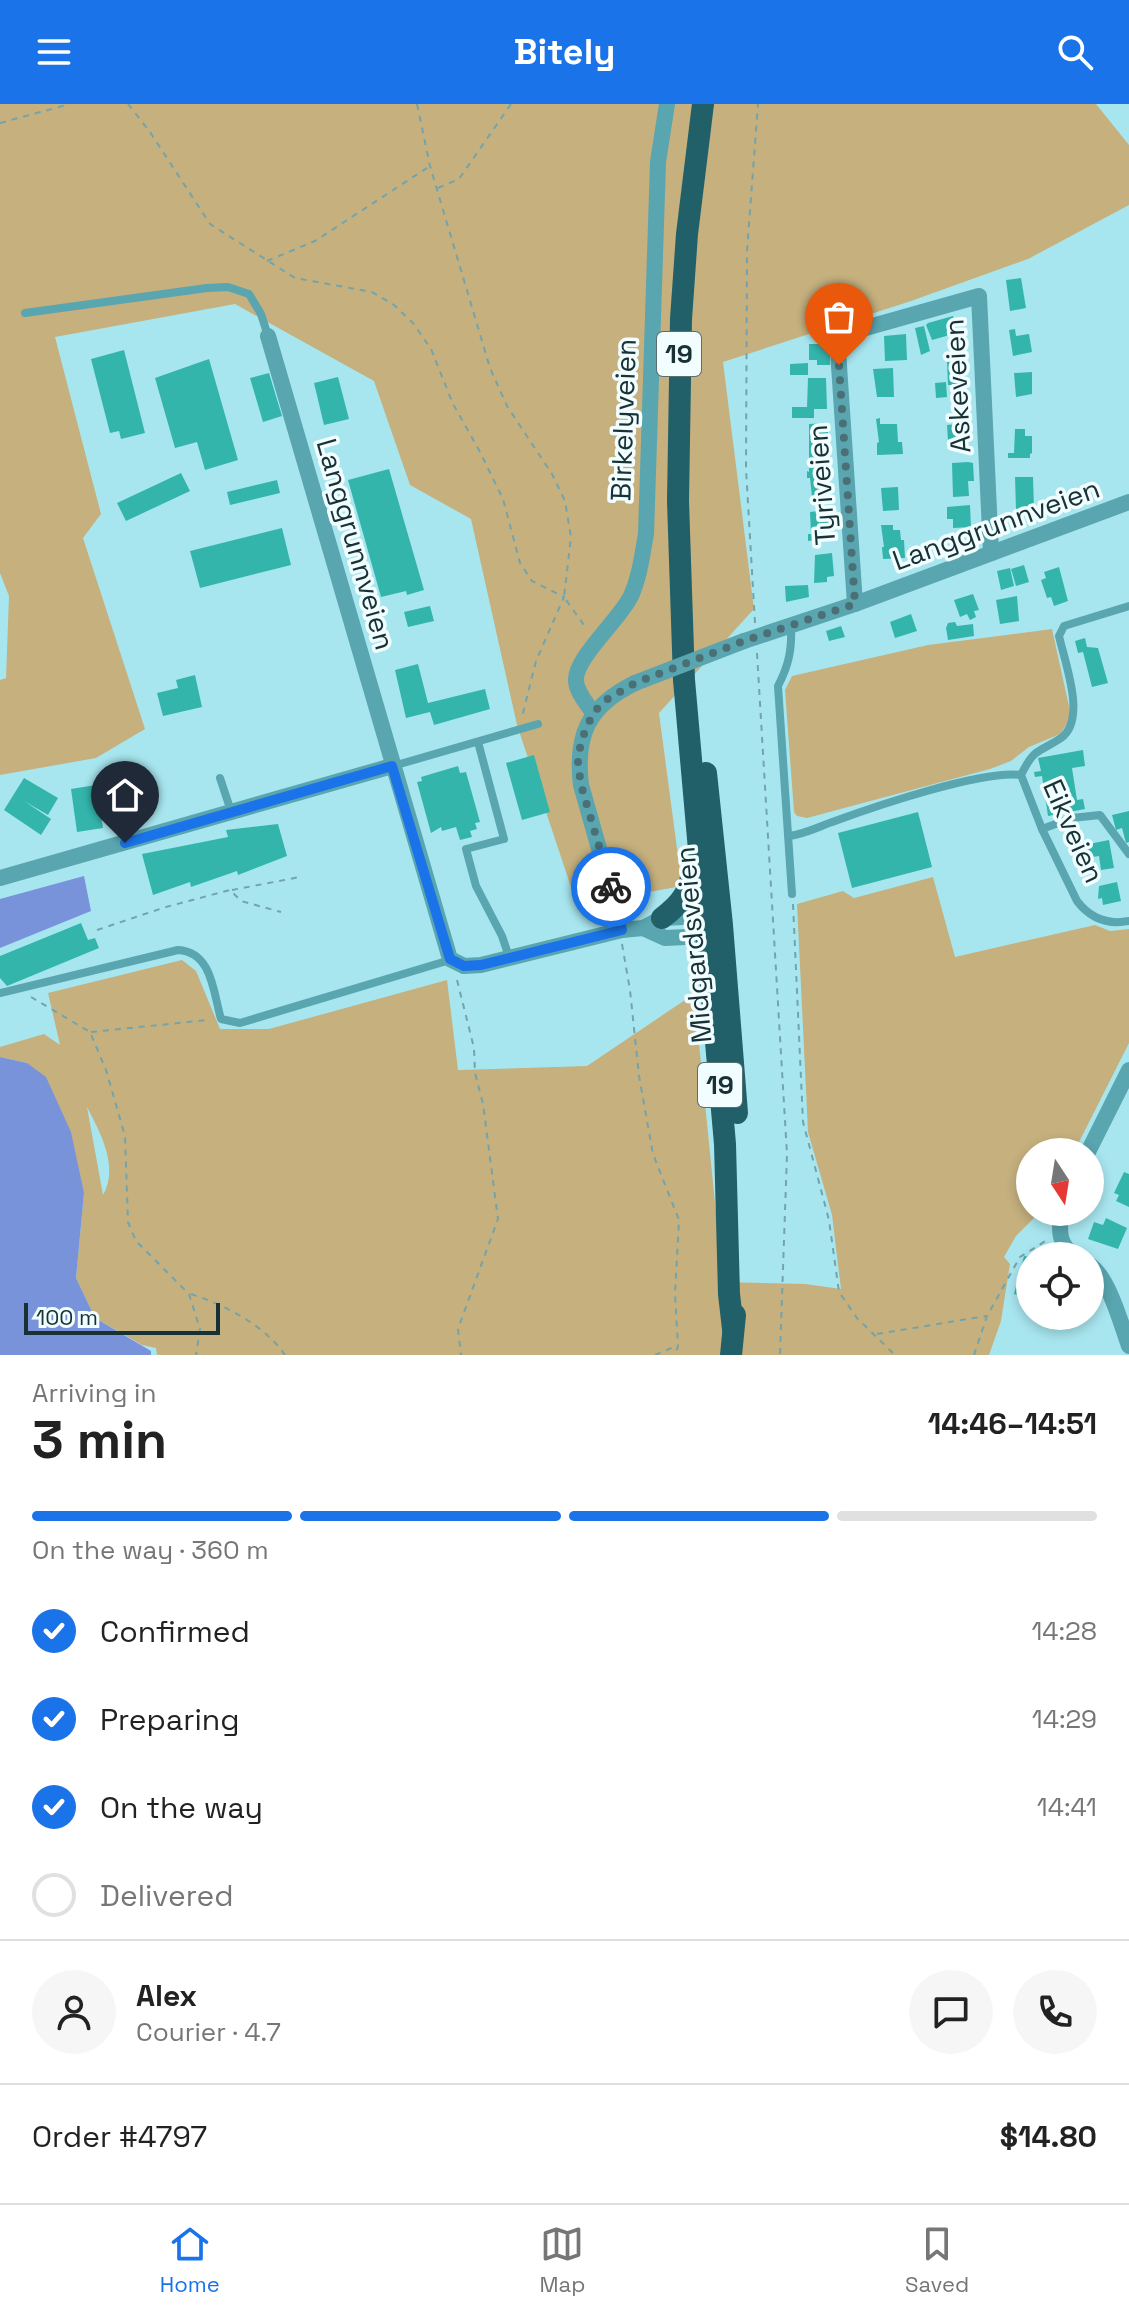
<!DOCTYPE html>
<meta charset="utf-8">
<style>
:root{--surface:#fff;--page:#f6f6f6;--text:#222;--muted:#767676;--line:#e0e0e0;--accent:#1a73e8}
body{margin:0;font-family:"Space Grotesk",sans-serif;background:var(--page);color:var(--text);height:100vh;display:flex;flex-direction:column;font-size:30px;white-space:nowrap}
*{box-sizing:border-box;margin:0}
p{font-size:26px;color:var(--muted)}
.icon{flex:none;width:44px;height:44px;fill:none;stroke:currentColor;stroke-width:2;stroke-linecap:round;stroke-linejoin:round}
.map{position:relative;height:1251px;overflow:hidden}
.panel{display:flex;flex-direction:column;background:var(--surface);flex:1}
.panel>*{flex:none}
.needle{width:52px;rotate:168deg}
.fabs{position:absolute;left:1016px;top:1034px;display:grid;gap:16px}
.fabs a{display:grid;place-items:center;width:88px;height:88px;border-radius:50%;background:var(--surface);box-shadow:0 4px 12px #0003;font-size:40px}
.scale{position:absolute;left:24px;bottom:20px;width:196px;box-sizing:border-box;padding-left:8px;border:4px solid #183135;border-top:0;font-size:22px;line-height:28px;white-space:nowrap;color:#183135;-webkit-text-stroke:6px #f1fdff;paint-order:stroke}
.pin{position:absolute;display:grid;place-items:center;width:68px;height:68px;color:#fff;margin:-82px -34px;border-radius:50% 50% 50% 0;rotate:-45deg;box-shadow:0 0 8px #0007}
.pin .icon{rotate:45deg}
.courier{position:absolute;display:grid;place-items:center;width:80px;height:80px;margin:-40px;border:6px solid #1a73e8;border-radius:50%;background:#fff;color:#222;box-shadow:0 2px 10px #0007}
.overview em{font-style:normal;font-weight:700}
.overview div{display:flex;flex-direction:column-reverse}
.overview{display:flex;align-items:center;justify-content:space-between;height:136px;padding:0 32px}
h1{font-size:52px;font-weight:700;line-height:60px}
.bar{display:grid;grid-template-columns:repeat(4,1fr);gap:12px 8px;align-content:center;height:96px;padding:0 32px}
.bar i{height:10px;border-radius:6px;background:var(--line)}
.bar .on{background:var(--accent)}
.bar p{grid-column:span 4}
.line{display:flex;align-items:center;gap:20px;padding:0 32px;border-top:2px solid var(--line)}
.line div{flex:1}
.round{display:grid;place-items:center;flex:none;width:84px;height:84px;border-radius:42px;background:var(--page)}
ol{padding:0 32px;list-style:none}
li{display:flex;align-items:center;gap:24px;height:88px}
li p{margin-inline-start:auto}
li .icon{padding:8px;border-radius:50%;background:var(--accent);color:#fff;stroke-width:4}
li:last-child{color:var(--muted)}
li i{width:44px;height:44px;border:4px solid var(--line);border-radius:50%}
header{display:flex;justify-content:space-between;align-items:center;height:104px;padding:0 32px;background:var(--accent);color:#fff;font-size:36px;font-weight:700}
.menu{display:flex;justify-content:space-around;align-items:center;height:112px;border-top:2px solid var(--line);background:var(--surface);font-size:22px;color:var(--muted)}
.menu a{display:grid;justify-items:center;gap:4px}
.menu .on{color:var(--accent)}
.map>svg:first-child{display:block}
</style>
<header><svg class="icon" aria-label="menu" viewBox="0 0 24 24"><path d="M4 6h16M4 12h16M4 18h16"/></svg>Bitely<svg class="icon" aria-label="search" viewBox="0 0 24 24"><circle cx="10" cy="10" r="6"/><path d="M15 15l6 6"/></svg></header>
<div class="map">
<svg width="1129" height="1251" viewBox="0 0 1129 1251">
<rect width="100%" height="100%" fill="#a8e6ef"/>
<!-- green -->
<g fill="#c5b07e" fill-rule="evenodd">
<polygon points="0,0 1096,0 1129,41 1129,101 1028,155 911,197 723,258 754,505 659,609 682,782 577,801 517,621 471,415 410,381 374,277 235,200 55,233 101,410 83,434 145,625 96,654 0,671 0,576 6,574 9,492 0,469"/>
<polygon points="1052,525 1070,607 1069,617 1060,630 1029,643 1011,657 990,665 807,714 797,712 794,708 785,586 792,572 928,541"/>
<path d="M933,773L955,853L1095,821L1110,827L1129,825V939L1074,1048H1030V1108H1040L1016,1132L1004,1153L1010,1160L1001,1217L989,1251H157L156,1244L142,1241L95,1214L76,1174L84,1089L27,959L0,953V943L44,930L60,941L48,889L182,856L196,867L220,925H269L447,876L458,966L587,962L694,890L723,1178L805,1180L841,1185L832,1111L808,1028L797,800L843,787L854,794ZM87,1003C101,1030 119,1063 103,1091Z"/>
</g>
<!-- water -->
<g fill="#7993da">
<polygon points="84,772 91,807 0,844 0,795"/>
<polygon points="0,953 27,959 46,973 71,1028 84,1089 76,1174 95,1214 151,1247 151,1251 0,1251"/>
</g>
<!-- building -->
<g fill="#33b5ac">
<polygon points="1021,174 1026,204 1010,207 1006,176"/>
<polygon points="953,212 957,229 932,236 926,221 928,219"/>
<polygon points="924,222 930,247 921,251 915,224"/>
<polygon points="1015,225 1016,232 1029,230 1032,248 1013,252 1009,226"/>
<polygon points="906,230 907,256 885,257 884,232"/>
<polygon points="809,240 830,240 830,261 817,261 817,256 809,256"/>
<polygon points="124,246 145,329 121,335 119,327 110,329 91,255"/>
<polygon points="209,255 238,356 205,366 197,338 175,344 155,274"/>
<polygon points="964,257 965,281 953,284 953,281 948,281 947,258"/>
<polygon points="808,259 808,271 790,271 790,260"/>
<polygon points="893,264 894,293 877,293 873,265"/>
<polygon points="1032,268 1032,290 1016,293 1014,269"/>
<polygon points="269,269 282,312 263,318 250,274"/>
<polygon points="338,273 349,315 324,321 314,279"/>
<polygon points="808,274 826,274 827,305 814,305 814,314 792,314 792,303 807,303"/>
<polygon points="946,278 947,293 936,294 935,279"/>
<polygon points="880,314 880,320 897,320 898,338 902,338 903,350 877,351 877,339 879,338 876,315"/>
<polygon points="828,319 828,360 809,361 809,320"/>
<polygon points="967,319 966,336 948,337 947,321"/>
<polygon points="1015,325 1025,325 1025,332 1032,332 1032,349 1030,350 1030,354 1008,354 1008,349 1014,349"/>
<polygon points="968,358 973,359 974,377 968,377 969,392 953,393 952,359"/>
<polygon points="828,363 829,387 819,388 819,393 812,393 810,374 807,374 807,367 809,368 809,364"/>
<polygon points="389,365 424,486 407,491 406,487 381,493 348,376"/>
<polygon points="181,369 190,387 126,417 117,399"/>
<polygon points="1015,373 1033,373 1034,405 1030,405 1030,410 1020,410 1020,406 1016,406"/>
<polygon points="277,376 280,389 230,401 227,388"/>
<polygon points="898,383 899,406 883,407 881,384"/>
<polygon points="970,401 971,423 953,424 953,415 947,415 947,403"/>
<polygon points="827,406 827,410 832,411 834,415 834,425 822,429 823,435 808,437 808,430 811,430 810,408"/>
<polygon points="881,421 893,421 893,426 900,426 901,436 904,436 905,454 883,455 882,443 884,443"/>
<polygon points="282,424 291,461 200,484 190,447"/>
<polygon points="832,449 834,472 827,473 827,478 814,479 815,451"/>
<polygon points="1024,461 1029,478 1016,482 1011,465"/>
<polygon points="1059,463 1068,497 1054,502 1051,493 1047,494 1041,476 1046,474 1044,468"/>
<polygon points="1010,464 1014,482 1001,486 997,467"/>
<polygon points="808,481 809,493 786,498 785,482"/>
<polygon points="973,490 979,506 974,507 976,513 970,516 967,510 960,513 954,496"/>
<polygon points="1017,492 1019,517 1000,520 996,496"/>
<polygon points="430,502 434,517 408,523 404,508"/>
<polygon points="911,510 917,527 895,534 890,518"/>
<polygon points="955,518 957,522 973,520 974,532 948,536 946,524 948,519"/>
<polygon points="841,522 845,533 829,537 826,527"/>
<polygon points="1085,534 1087,543 1098,544 1108,579 1092,583 1083,548 1078,549 1075,537"/>
<polygon points="418,560 428,599 485,585 490,605 434,621 430,608 406,614 395,566"/>
<polygon points="195,571 202,603 163,612 157,589 178,584 176,576"/>
<polygon points="1083,646 1085,662 1072,664 1077,696 1083,695 1085,705 1048,712 1042,672 1035,673 1034,668 1041,667 1038,654"/>
<polygon points="534,651 550,708 522,716 506,659"/>
<polygon points="458,662 460,669 466,668 480,718 475,719 477,725 470,727 472,733 460,736 456,723 442,727 441,723 431,729 417,678 422,677 421,673"/>
<polygon points="24,674 58,694 48,711 24,697 51,715 41,731 4,706"/>
<polygon points="96,681 103,724 77,728 71,685"/>
<polygon points="1129,707 1129,738 1126,739 1122,724 1116,726 1112,711"/>
<polygon points="918,708 932,763 852,784 838,729"/>
<polygon points="278,720 287,752 238,771 237,767 191,783 190,778 153,791 142,750 228,733 226,726"/>
<polygon points="1109,736 1114,764 1101,766 1099,752 1086,754 1084,741"/>
<polygon points="1117,778 1121,797 1103,801 1102,794 1098,795 1099,782"/>
<polygon points="81,819 88,836 95,834 99,844 7,882 0,874 0,852"/>
<polygon points="1124,1068 1129,1070 1129,1103 1116,1097 1119,1091 1114,1089"/>
<polygon points="1106,1114 1127,1124 1118,1145 1088,1135 1094,1118 1103,1121"/>
<polygon points="1024,1152 1030,1153 1030,1194 1014,1190"/>
</g>
<g fill="none" stroke-linecap="round" stroke-linejoin="round">
<!-- path -->
<g stroke="#73a4ab" stroke-width="2" stroke-dasharray="6 6" stroke-linecap="butt">
<polyline points="128,0 150,28 210,120 295,174 372,188 394,201 413,219 431,245 453,300 479,346 503,395 520,459 532,477 564,493 536,557 522,613"/>
<polyline points="417,0 430,62 490,264 507,302 552,370 565,397 571,433 564,493 586,524"/>
<polyline points="0,19 70,0"/>
<polyline points="438,84 459,75 511,0"/>
<polyline points="267,157 315,137 430,62"/>
<polyline points="755,519 746,365 747,147 758,0"/>
<polyline points="757,549 787,1050 780,1251"/>
<polyline points="232,786 300,773"/>
<polyline points="793,800 803,1018 829,1116 839,1188 857,1214 895,1251"/>
<polyline points="97,826 166,803 230,786 241,797 281,808"/>
<polyline points="622,840 630,886 639,972 653,1050 679,1116 675,1190 678,1242 675,1251"/>
<polyline points="457,876 474,944 475,969 483,1000 498,1115 458,1225 461,1251"/>
<polyline points="31,893 90,928 106,966 125,1032 128,1118 136,1137 189,1190 200,1225 196,1251"/>
<polyline points="91,928 208,916"/>
<path d="M191,1190C225,1201 264,1221 285,1251"/>
<polyline points="877,1230 986,1212"/>
<polyline points="655,1251 676,1242"/>
<polyline points="974,1251 987,1212 1020,1153 1047,1136"/>
</g>
<!-- service -->
<g stroke="#59a5b0" stroke-width="8">
<polyline points="25,209 207,184 228,183 249,190 261,210 268,232"/>
<path d="M1129,502L1064,522L1059,532C1065,559 1087,616 1061,634C1037,650 1035,643 1021,671L1042,725L1077,797C1090,814 1108,821 1129,817"/>
<path d="M791,522C792,545 789,561 778,582L792,790"/>
<polyline points="478,638 504,735 466,745 476,782 502,832 509,853"/>
<polyline points="393,662 538,620"/>
<polyline points="220,674 231,707"/>
<polyline points="1042,725 1072,714 1100,711 1129,750"/>
<path d="M789,732C805,730 820,722 835,717C876,702 982,666 1021,671"/>
<path d="M0,889L178,846C212,848 213,887 221,915L240,919L450,856"/>
</g>
<!-- minor -->
<g stroke="#59a5b0" stroke-width="16">
<path d="M268,232L450,855L464,862L481,861L622,826L581,681C575,631 588,602 635,579"/>
<polyline points="855,500 837,232 979,192 991,449"/>
<polyline points="744,537 855,500 1129,398"/>
<path d="M593,609C587,599 576,588 576,576C575,554 620,515 631,492C640,472 642,451 646,430L658,58L667,0"/>
<polyline points="0,774 392,662"/>
<polyline points="643,824 665,834 707,832 714,827"/>
<polyline points="622,826 643,824 662,814 705,812 712,815"/>
<polyline points="1088,1048 1129,966"/>
<path d="M1061,1108C1059,1126 1058,1141 1075,1152"/>
<path d="M1090,1161C1109,1174 1121,1220 1129,1242"/>
</g>
<!-- trunk -->
<g stroke="#216069" stroke-width="22">
<polyline points="703,0 687,130 681,215 678,397 684,576 725,1040 729,1190 733,1225"/>
<polyline points="706,669 722,821 737,1009"/>
<path d="M662,814C682,799 690,787 693,763"/>
<polyline points="731,1251 735,1211"/>
</g>
<!-- minor-bridge -->
<polyline stroke="#59a5b0" stroke-width="16" points="635,579 744,537"/>
</g>
<g fill="none" stroke-linecap="round" stroke-linejoin="round">
<!-- done -->
<polyline stroke="#4a7076" stroke-width="8" stroke-dasharray="0 14.4" points="611,783 581,681 578,658 581,637 593,609 606,596 635,579 744,537 855,500 839,261"/>
<!-- route -->
<polyline stroke="#1a73e8" stroke-width="10" points="125,739 392,662 450,855 464,862 481,861 622,826 611,783"/>
</g>
<g text-anchor="middle" dominant-baseline="central" stroke-width="7" stroke-linejoin="round" paint-order="stroke">
<!-- shield labels -->
<g fill="#f1fdff" stroke="#596e72" stroke-width="2">
<rect x="657" y="228" width="44" height="44" rx="6"/>
<rect x="698" y="959" width="44" height="44" rx="6"/>
</g>
<g font-size="26" font-weight="bold" fill="#183135">
<text x="679" y="250">19</text>
<text x="720" y="981">19</text>
</g>
<!-- street labels -->
<g font-size="28" fill="#183135" stroke="#f1fdff">
<text transform="translate(957 282) rotate(-93)">Askeveien</text>
<text transform="translate(623 316) rotate(-88)">Birkelyveien</text>
<text transform="translate(821 381) rotate(-94)">Tyriveien</text>
<text transform="translate(996 420) rotate(-20)">Langgrunnveien</text>
<text transform="translate(356 440) rotate(74)">Langgrunnveien</text>
<text transform="translate(1074 727) rotate(66)">Eikveien</text>
<text transform="translate(693 841) rotate(-95)">Midgardsveien</text>
</g>
</g>
</svg>
<div class="fabs">
<a><svg class="needle" viewBox="-14 -14 28 28"><path d="M0-13l5 13h-10z" fill="#e53935"/><path d="M0 13l5-13h-10z" fill="#767676"/></svg></a>
<a><svg class="icon" aria-label="locate" viewBox="0 0 24 24"><circle cx="12" cy="12" r="6"/><path d="M12 2v4M12 18v4M2 12h4M18 12h4"/></svg></a>
</div>
<div class="scale">100 m</div>
<div class="pin" style="left:839px;top:261px;background:#ea580c"><svg class="icon" aria-label="bag" viewBox="0 0 24 24"><path d="M5 8h14l-1 12H6zM9 8a3 3 0 0 1 6 0"/></svg></div>
<div class="pin" style="left:125px;top:739px;background:#1f2937"><svg class="icon" aria-label="home" viewBox="0 0 24 24"><path d="M3 11l9-7 9 7M6 9v11h12V9"/></svg></div>
<div class="courier" style="left:611px;top:783px"><svg class="icon" aria-label="bike" viewBox="0 0 24 24"><circle cx="6" cy="16" r="4"/><circle cx="18" cy="16" r="4"/><path d="M6 16l4-8h5l3 8M10 8l3 8H6M13 5h3"/></svg></div>
</div>
<section class="panel">
<div class="overview"><div><h1>3 min</h1><p>Arriving in</p></div><em>14:46–14:51</em></div>
<div class="bar"><i class="on"></i><i class="on"></i><i class="on"></i><i></i><p>On the way · 360 m</p></div>
<ol>
<li><svg class="icon" aria-label="check" viewBox="0 0 24 24"><path d="M5 12l5 5 9-10"/></svg>Confirmed<p>14:28</p></li>
<li><svg class="icon" aria-label="check" viewBox="0 0 24 24"><path d="M5 12l5 5 9-10"/></svg>Preparing<p>14:29</p></li>
<li><svg class="icon" aria-label="check" viewBox="0 0 24 24"><path d="M5 12l5 5 9-10"/></svg>On the way<p>14:41</p></li>
<li><i></i>Delivered</li>
</ol>
<div class="line" style="height:144px"><a class="round"><svg class="icon" aria-label="person" viewBox="0 0 24 24"><circle cx="12" cy="8" r="4"/><path d="M4 21q1-7 8-7t8 7"/></svg></a><div><b>Alex</b><p>Courier · 4.7</p></div><a class="round"><svg class="icon" aria-label="chat" viewBox="0 0 24 24"><path d="M4 5h16v11H9l-5 4z"/></svg></a><a class="round"><svg class="icon" aria-label="phone" viewBox="0 0 24 24"><path d="M5 4h4l2 5-3 2q2 4 5 5l2-3 5 2v4C11 20 4 13 5 4z"/></svg></a></div>
<div class="line" style="height:104px"><div>Order #4797</div><b>$14.80</b></div>
</section>
<nav class="menu">
<a class="on"><svg class="icon" aria-label="home" viewBox="0 0 24 24"><path d="M3 11l9-7 9 7M6 9v11h12V9"/></svg>Home</a>
<a><svg class="icon" aria-label="map" viewBox="0 0 24 24"><path d="M3 6l6-2 6 2 6-2v14l-6 2-6-2-6 2zM9 4v14M15 6v14"/></svg>Map</a>
<a><svg class="icon" aria-label="saved" viewBox="0 0 24 24"><path d="M7 4h10v16l-5-4-5 4z"/></svg>Saved</a>
</nav>
